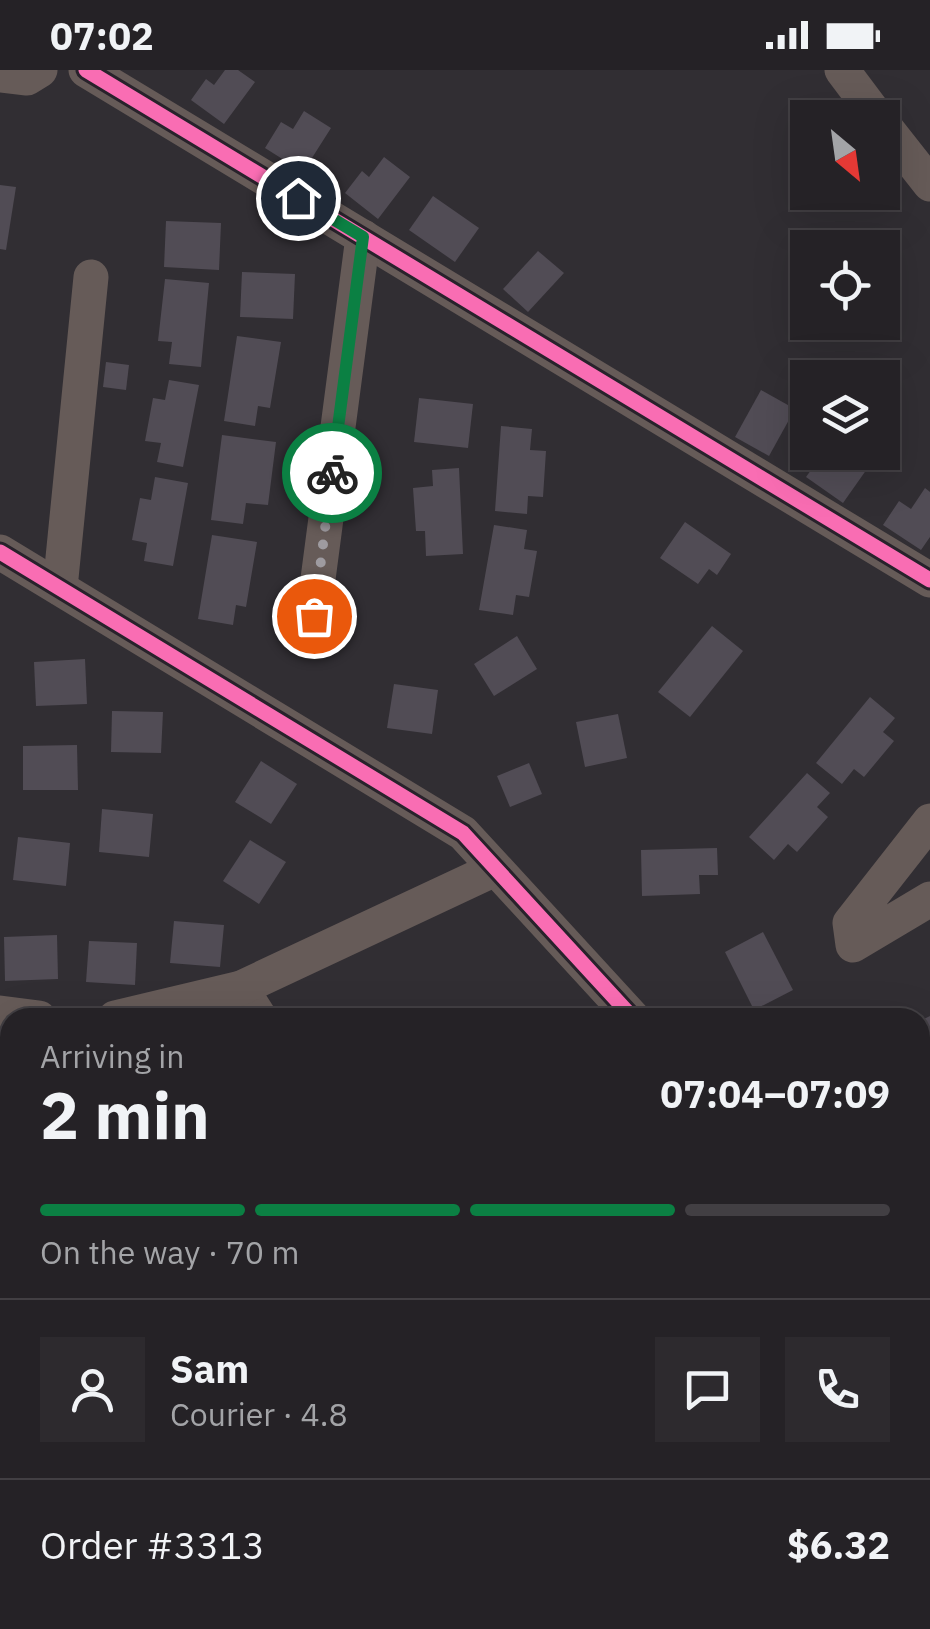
<!DOCTYPE html>
<meta charset="utf-8">
<style>
:root{--surface:#252226;--page:#2d2a2e;--text:#f1f3f6;--muted:#a3a4a7;--line:#423f43;--accent:#0b8043}
body{margin:0;font-family:"IBM Plex Sans",sans-serif;background:var(--page);color:var(--text);height:100vh;display:flex;flex-direction:column;font-size:38px;white-space:nowrap}
*{box-sizing:border-box;margin:0}
p{font-size:32px;color:var(--muted)}
.icon{flex:none;width:55px;height:55px;fill:none;stroke:currentColor;stroke-width:2;stroke-linecap:round;stroke-linejoin:round}
.map{position:relative;flex:1;overflow:hidden}
.sheet{position:absolute;left:0px;top:938px;width:930px;height:622px;display:flex;flex-direction:column;background:var(--surface);border-radius:30px 30px 0 0;box-shadow:0 10px 40px #0002,0 0 0 2px var(--line)}
.sheet>*{flex:none}
.needle{width:65px;rotate:151deg}
.controls{position:absolute;left:790px;top:30px;display:grid;gap:20px}
.controls a{display:grid;place-items:center;width:110px;height:110px;border-radius:0px;background:var(--surface);box-shadow:0 10px 40px #0002,0 0 0 2px var(--line);font-size:50px}
.pin{position:absolute;display:grid;place-items:center;width:85px;height:85px;color:#fff;margin:-42px;border:5px solid #fff;border-radius:50%;box-shadow:0 2px 10px #0007}
.courier{position:absolute;display:grid;place-items:center;width:100px;height:100px;margin:-50px;border:8px solid #0b8043;border-radius:50%;background:#fff;color:#222;box-shadow:0 2px 12px #0007}
.summary em{font-style:normal;font-weight:800}
.summary div{display:flex;flex-direction:column-reverse}
.summary{display:flex;align-items:center;justify-content:space-between;height:170px;padding:0 40px}
h1{font-size:65px;font-weight:800;line-height:75px}
.bar{display:grid;grid-template-columns:repeat(4,1fr);gap:15px 10px;align-content:center;height:120px;padding:0 40px}
.bar i{height:12px;border-radius:8px;background:var(--line)}
.bar .on{background:var(--accent)}
.bar p{grid-column:span 4}
.line{display:flex;align-items:center;gap:25px;padding:0 40px;border-top:2px solid var(--line)}
.line div{flex:1}
.round{display:grid;place-items:center;flex:none;width:105px;height:105px;border-radius:0px;background:var(--page)}
.status{display:flex;justify-content:space-between;align-items:center;height:70px;padding:0 50px;background:var(--surface);direction:ltr}
.status svg{height:28px;fill:currentColor}
.map>svg:first-child{display:block}
</style>
<div class="status"><b>07:02</b><svg viewBox="0 0 49 12"><path d="M0 12V9h3v3zM5 12V6h3v6zM10 12V3h3v9zM15 12V0h3v12zM26 1h20v11H26zM47 4h2v5h-2z"/></svg></div>
<div class="map">
<svg width="930" height="1559" viewBox="0 0 930 1559">
<rect width="100%" height="100%" fill="#312e33"/>
<!-- building -->
<g fill="#514c55">
<polygon points="225,0 238,0 255,12 224,54 191,30 206,9 214,15"/>
<polygon points="304,41 331,58 303,102 265,78 281,52 293,59"/>
<polygon points="384,87 410,107 378,149 345,123 362,101 369,107"/>
<polygon points="0,115 16,117 6,180 0,179"/>
<polygon points="433,126 479,158 455,192 409,160"/>
<polygon points="166,151 221,153 219,200 164,197"/>
<polygon points="538,181 564,203 528,242 503,219"/>
<polygon points="242,202 295,204 293,249 240,247"/>
<polygon points="165,209 209,213 201,297 169,294 172,272 158,271"/>
<polygon points="237,266 281,272 270,338 258,336 255,356 224,351"/>
<polygon points="106,292 129,295 126,320 103,317"/>
<polygon points="169,310 199,315 183,397 157,392 161,373 145,371 153,328 165,330"/>
<polygon points="761,320 795,339 769,386 735,367"/>
<polygon points="419,328 473,334 468,378 414,372"/>
<polygon points="501,356 532,359 530,380 546,381 543,427 528,426 527,444 495,441"/>
<polygon points="222,365 276,372 268,435 246,433 243,454 211,450"/>
<polygon points="824,382 864,382 874,389 843,433 806,407"/>
<polygon points="459,398 463,484 426,486 425,461 416,461 413,418 433,416 432,400"/>
<polygon points="155,407 188,413 173,496 144,491 147,473 132,470 140,428 151,430"/>
<polygon points="925,418 930,422 930,467 921,480 883,455 899,431 911,439"/>
<polygon points="685,452 731,484 717,505 709,499 698,514 660,488"/>
<polygon points="494,455 527,460 524,479 537,481 529,527 516,525 513,545 479,540"/>
<polygon points="212,465 257,472 246,537 236,535 233,555 198,549"/>
<polygon points="712,556 743,581 690,647 658,622"/>
<polygon points="517,566 537,599 494,626 474,594"/>
<polygon points="85,589 87,634 36,636 34,592"/>
<polygon points="394,614 438,620 432,664 387,658"/>
<polygon points="870,627 895,648 883,662 894,671 864,707 854,699 842,714 816,693"/>
<polygon points="112,641 163,642 161,683 111,682"/>
<polygon points="618,644 627,688 585,697 576,652"/>
<polygon points="77,675 78,720 23,720 23,676"/>
<polygon points="261,691 297,714 271,754 235,732"/>
<polygon points="529,693 542,724 510,737 497,706"/>
<polygon points="807,703 830,723 817,737 828,747 797,782 788,774 774,790 749,767"/>
<polygon points="102,739 153,744 149,787 99,782"/>
<polygon points="18,767 70,773 66,816 13,810"/>
<polygon points="250,770 286,792 259,834 223,811"/>
<polygon points="717,778 718,805 699,805 700,824 642,826 641,780"/>
<polygon points="174,851 224,855 220,897 170,893"/>
<polygon points="763,862 793,920 754,940 725,882"/>
<polygon points="57,865 58,909 5,911 4,867"/>
<polygon points="89,871 137,873 135,915 86,912"/>
<polygon points="930,946 930,991 920,995 920,951"/>
<polygon points="0,998 10,1007 10,1059 0,1051"/>
<polygon points="10,1206 10,1241 0,1235 0,1222"/>
<polygon points="920,1293 926,1303 930,1301 930,1361 920,1342"/>
<polygon points="504,1550 564,1550 558,1559 510,1559 502,1553"/>
<polygon points="831,1550 877,1550 881,1557 835,1559"/>
</g>
<g fill="none" stroke-linecap="round" stroke-linejoin="round">
<!-- minor -->
<g stroke="#665b58" stroke-width="35">
<polyline points="86,0 930,510"/>
<polyline points="842,0 878,48"/>
<polyline points="0,5 27,8 40,0"/>
<polyline points="882,53 930,114"/>
<polyline points="0,482 463,763 633,948"/>
<polyline points="60,518 91,207"/>
<polyline points="313,547 363,167"/>
<polyline points="930,751 850,853 853,875 930,829"/>
<polyline points="241,918 260,948"/>
<polyline points="0,943 39,948"/>
<polyline points="115,948 241,918 495,799"/>
<polyline points="920,1076 930,1073"/>
<polyline points="920,1256 930,1255"/>
<polyline points="0,1265 10,1271"/>
<polyline points="920,1408 930,1429"/>
<polyline points="436,1550 450,1559"/>
</g>
<!-- cycleway casing -->
<g stroke="#28222b" stroke-width="21">
<g id="cycleway">
<polyline points="86,0 930,510"/>
<polyline points="0,482 463,763 633,948"/>
</g>
</g>
<!-- cycleway -->
<use href="#cycleway" stroke="#f96db3" stroke-width="15"/>
</g>
<g fill="none" stroke-linecap="round" stroke-linejoin="round">
<!-- done -->
<polyline stroke="#9e9ba0" stroke-width="10" stroke-dasharray="0 18" points="314,546 332,403"/>
<!-- route -->
<polyline stroke="#0b8043" stroke-width="12" points="298,128 363,167 332,403"/>
</g>
</svg>
<div class="controls">
<a><svg class="needle" viewBox="-14 -14 28 28"><path d="M0-13l5 13h-10z" fill="#e53935"/><path d="M0 13l5-13h-10z" fill="#a3a4a7"/></svg></a>
<a><svg class="icon" aria-label="locate" viewBox="0 0 24 24"><circle cx="12" cy="12" r="6"/><path d="M12 2v4M12 18v4M2 12h4M18 12h4"/></svg></a>
<a><svg class="icon" aria-label="layers" viewBox="0 0 24 24"><path d="M12 4l9 5-9 5-9-5zM3 14l9 5 9-5"/></svg></a>
</div>
<div class="pin" style="left:314px;top:546px;background:#ea580c"><svg class="icon" aria-label="bag" viewBox="0 0 24 24"><path d="M5 8h14l-1 12H6zM9 8a3 3 0 0 1 6 0"/></svg></div>
<div class="pin" style="left:298px;top:128px;background:#1f2937"><svg class="icon" aria-label="home" viewBox="0 0 24 24"><path d="M3 11l9-7 9 7M6 9v11h12V9"/></svg></div>
<div class="courier" style="left:332px;top:403px"><svg class="icon" aria-label="bike" viewBox="0 0 24 24"><circle cx="6" cy="16" r="4"/><circle cx="18" cy="16" r="4"/><path d="M6 16l4-8h5l3 8M10 8l3 8H6M13 5h3"/></svg></div>
<section class="sheet">
<div class="summary"><div><h1>2 min</h1><p>Arriving in</p></div><em>07:04–07:09</em></div>
<div class="bar"><i class="on"></i><i class="on"></i><i class="on"></i><i></i><p>On the way · 70 m</p></div>
<div class="line" style="height:180px"><a class="round"><svg class="icon" aria-label="person" viewBox="0 0 24 24"><circle cx="12" cy="8" r="4"/><path d="M4 21q1-7 8-7t8 7"/></svg></a><div><b>Sam</b><p>Courier · 4.8</p></div><a class="round"><svg class="icon" aria-label="chat" viewBox="0 0 24 24"><path d="M4 5h16v11H9l-5 4z"/></svg></a><a class="round"><svg class="icon" aria-label="phone" viewBox="0 0 24 24"><path d="M5 4h4l2 5-3 2q2 4 5 5l2-3 5 2v4C11 20 4 13 5 4z"/></svg></a></div>
<div class="line" style="height:130px"><div>Order #3313</div><b>$6.32</b></div>
</section>
</div>
